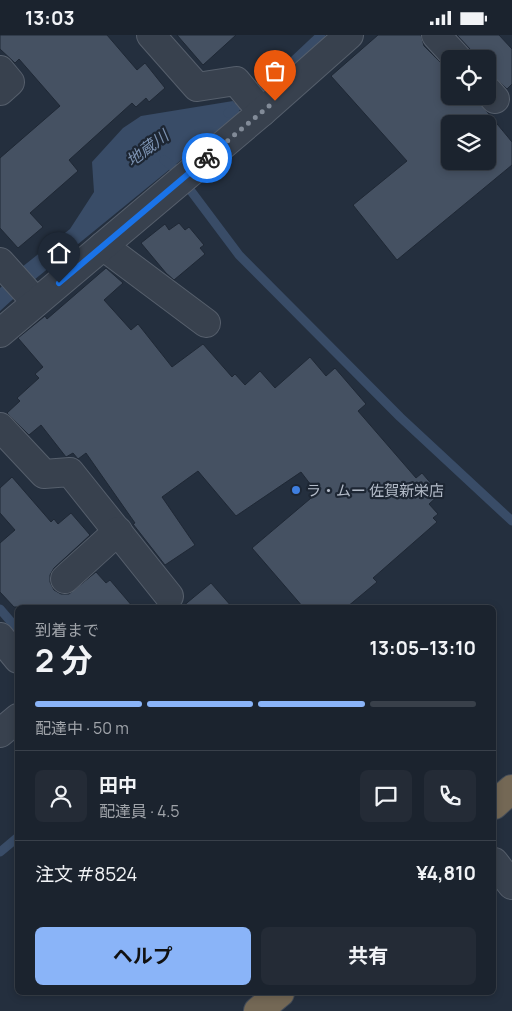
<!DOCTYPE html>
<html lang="ja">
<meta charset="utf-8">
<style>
:root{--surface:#1b232e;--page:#242b36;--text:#f1f3f6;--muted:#a0a4aa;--line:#39404a;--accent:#8ab4f8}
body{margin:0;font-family:Manrope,"Noto Sans JP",sans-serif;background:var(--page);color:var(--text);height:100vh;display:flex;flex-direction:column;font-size:19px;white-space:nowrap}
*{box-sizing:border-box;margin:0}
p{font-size:16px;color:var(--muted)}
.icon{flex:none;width:28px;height:28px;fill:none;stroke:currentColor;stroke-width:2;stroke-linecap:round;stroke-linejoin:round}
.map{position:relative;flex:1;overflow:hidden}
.panel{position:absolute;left:15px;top:570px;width:481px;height:390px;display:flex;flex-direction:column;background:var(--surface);border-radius:8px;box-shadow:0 2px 8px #0003,0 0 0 1px var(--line)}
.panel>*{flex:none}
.fabs{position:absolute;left:441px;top:15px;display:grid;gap:10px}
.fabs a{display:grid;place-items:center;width:55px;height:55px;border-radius:8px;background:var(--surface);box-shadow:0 2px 8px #0003,0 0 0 1px var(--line);font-size:25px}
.pin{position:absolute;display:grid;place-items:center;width:42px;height:42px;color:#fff;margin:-51px -21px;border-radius:50% 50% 50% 0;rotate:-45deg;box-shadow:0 0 5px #0007}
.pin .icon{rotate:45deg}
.courier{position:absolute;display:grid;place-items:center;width:50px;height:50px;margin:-25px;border:4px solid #1a73e8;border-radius:50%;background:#fff;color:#222;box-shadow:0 1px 6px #0007}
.headline em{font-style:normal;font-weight:700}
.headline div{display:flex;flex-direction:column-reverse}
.headline{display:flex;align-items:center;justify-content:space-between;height:85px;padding:0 20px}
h1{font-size:32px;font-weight:700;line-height:38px}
.bar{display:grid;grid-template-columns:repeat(4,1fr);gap:8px 5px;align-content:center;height:60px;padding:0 20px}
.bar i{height:6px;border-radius:4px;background:var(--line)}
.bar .current{background:var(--accent)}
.bar p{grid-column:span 4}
.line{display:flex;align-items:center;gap:12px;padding:0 20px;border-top:1px solid var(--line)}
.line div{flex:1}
.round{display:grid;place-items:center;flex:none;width:52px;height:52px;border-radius:8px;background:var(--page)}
.action{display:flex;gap:10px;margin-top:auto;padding:10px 20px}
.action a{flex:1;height:58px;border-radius:8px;background:var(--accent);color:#111;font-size:20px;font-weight:700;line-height:58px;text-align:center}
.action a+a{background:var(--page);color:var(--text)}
.status{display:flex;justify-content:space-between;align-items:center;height:35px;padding:0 25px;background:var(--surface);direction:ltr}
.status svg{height:14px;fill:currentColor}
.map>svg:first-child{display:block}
</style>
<div class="status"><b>13:03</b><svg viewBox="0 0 49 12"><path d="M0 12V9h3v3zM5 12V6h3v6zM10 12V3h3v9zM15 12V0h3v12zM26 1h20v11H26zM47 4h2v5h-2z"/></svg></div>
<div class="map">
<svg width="512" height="976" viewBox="0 0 512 976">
<rect width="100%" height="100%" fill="#242f3e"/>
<!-- water -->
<polygon fill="#394c67" points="233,66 240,77 34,245 0,276 0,253 22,232 70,194 94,157 92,127 123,93 141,81"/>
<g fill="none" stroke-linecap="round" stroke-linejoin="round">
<!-- stream -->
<g stroke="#394c67" stroke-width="9">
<polyline points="228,78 271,47 321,0"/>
<polyline points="164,125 173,132 239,220 400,382 512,486"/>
<polyline points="0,574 18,595"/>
<polyline points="0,817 18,802"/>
</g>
</g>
<!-- building -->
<g fill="#455162" stroke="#1f2835" fill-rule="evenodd">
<polygon points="0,0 107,0 137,35 145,28 165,53 149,67 146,63 136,72 132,68 69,125 78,136 30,178 43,192 18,213 0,193 0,123 60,71 19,24 15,28 0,14"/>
<polygon points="177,0 236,0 203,30"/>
<path d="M378,0H421L424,11L450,37V61H474L512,107V130L397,225L353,170L407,126L331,41ZM450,89H488V126H450Z"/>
<polygon points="457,0 499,0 512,14 512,49 507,54 493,41 488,41 488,24 473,24 470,14"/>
<polygon points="179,188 185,195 189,192 204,210 200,213 205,219 174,245 166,238 141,208 165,189 169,195"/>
<polygon points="106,233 123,248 104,265 131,295 138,289 172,332 203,309 232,342 235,339 245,350 260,336 275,353 310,322 326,341 335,333 366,369 358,376 416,443 422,438 440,459 429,469 438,479 433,483 437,487 373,543 377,547 347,572 303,572 252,513 317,458 301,437 236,481 198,436 162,462 195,510 165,530 133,489 135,488 86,418 78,424 73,418 66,422 41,390 29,400 7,378 20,366 17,363 39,343 35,339 43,332 18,303 45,281 47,284"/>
<polygon points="12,442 51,487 54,484 58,489 71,478 90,500 54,533 50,540 50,547 54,555 61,559 69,559 96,537 106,548 110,545 133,572 14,572 0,557 0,508 15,495 0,478 0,453"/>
<polygon points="211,548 232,572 182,572"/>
</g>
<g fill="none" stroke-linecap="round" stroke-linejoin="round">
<!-- minor casing -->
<g stroke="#565f6c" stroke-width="30">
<g id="minor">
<polyline points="151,0 197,52 236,46 262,77"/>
<polyline points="436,0 458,24"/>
<polyline points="0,35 10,47 0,56"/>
<polyline points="488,56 495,64"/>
<polyline points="103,211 206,288"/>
<polyline points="0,227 36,267"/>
<polyline points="0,298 262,77 349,0"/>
<polyline points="0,392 44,439 70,437 169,561"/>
<polyline points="65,544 118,496"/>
<polyline points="0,602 18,624"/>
<polyline points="0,698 18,683"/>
<polyline points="494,827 512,850"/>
</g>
</g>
<!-- highway casing -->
<g stroke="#434c59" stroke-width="30">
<g id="highway">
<polyline points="494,770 512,754"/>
<polyline points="258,976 280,958"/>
</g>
</g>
<!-- minor -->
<use href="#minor" stroke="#38414e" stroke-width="28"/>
<!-- highway -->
<use href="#highway" stroke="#746855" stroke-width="28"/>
</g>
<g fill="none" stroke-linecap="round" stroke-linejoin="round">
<!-- done -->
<polyline stroke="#828b98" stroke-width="5" stroke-dasharray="0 9" points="207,123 275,66"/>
<!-- route -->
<polyline stroke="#1a73e8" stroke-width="6" points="59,248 207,123"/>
</g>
<!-- markers -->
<circle fill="#3f7fe0" stroke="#1d2633" stroke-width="2" cx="296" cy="455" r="5"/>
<g text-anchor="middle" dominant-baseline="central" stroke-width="4.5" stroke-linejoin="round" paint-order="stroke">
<!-- poi labels -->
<g font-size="15" fill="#b4bcc9" stroke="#1d2633" text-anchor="start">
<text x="306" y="455">ラ・ムー 佐賀新栄店</text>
</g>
<!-- water labels -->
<g font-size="16" font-style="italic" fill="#7c92b1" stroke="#1d2633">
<text transform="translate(147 113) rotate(-37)">地蔵川</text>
</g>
</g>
</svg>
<div class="fabs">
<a><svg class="icon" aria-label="locate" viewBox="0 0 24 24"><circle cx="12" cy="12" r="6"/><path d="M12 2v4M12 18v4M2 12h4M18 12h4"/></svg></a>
<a><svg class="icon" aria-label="layers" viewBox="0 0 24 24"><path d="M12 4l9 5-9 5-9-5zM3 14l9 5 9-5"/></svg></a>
</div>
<div class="pin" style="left:275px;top:66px;background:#ea580c"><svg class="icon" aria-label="bag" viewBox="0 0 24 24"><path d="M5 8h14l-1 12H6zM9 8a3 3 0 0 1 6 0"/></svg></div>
<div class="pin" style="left:59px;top:248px;background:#1f2937"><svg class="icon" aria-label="home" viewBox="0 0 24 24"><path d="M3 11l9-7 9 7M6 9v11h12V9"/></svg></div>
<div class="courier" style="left:207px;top:123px"><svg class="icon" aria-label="bike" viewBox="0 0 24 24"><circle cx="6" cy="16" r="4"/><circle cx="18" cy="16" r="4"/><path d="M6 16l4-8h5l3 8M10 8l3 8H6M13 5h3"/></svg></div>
<section class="panel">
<div class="headline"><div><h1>2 分</h1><p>到着まで</p></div><em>13:05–13:10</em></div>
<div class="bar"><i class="current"></i><i class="current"></i><i class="current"></i><i></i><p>配達中 · 50 m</p></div>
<div class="line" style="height:90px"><a class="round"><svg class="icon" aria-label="person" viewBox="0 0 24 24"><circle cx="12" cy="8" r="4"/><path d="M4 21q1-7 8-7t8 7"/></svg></a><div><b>田中</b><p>配達員 · 4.5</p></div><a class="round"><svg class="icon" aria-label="chat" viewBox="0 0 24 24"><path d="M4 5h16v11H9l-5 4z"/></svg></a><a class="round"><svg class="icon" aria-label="phone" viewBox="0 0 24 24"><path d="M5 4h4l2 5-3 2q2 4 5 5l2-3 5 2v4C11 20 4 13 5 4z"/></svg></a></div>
<div class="line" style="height:65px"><div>注文 #8524</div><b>¥4,810</b></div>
<div class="action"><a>ヘルプ</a><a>共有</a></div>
</section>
</div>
